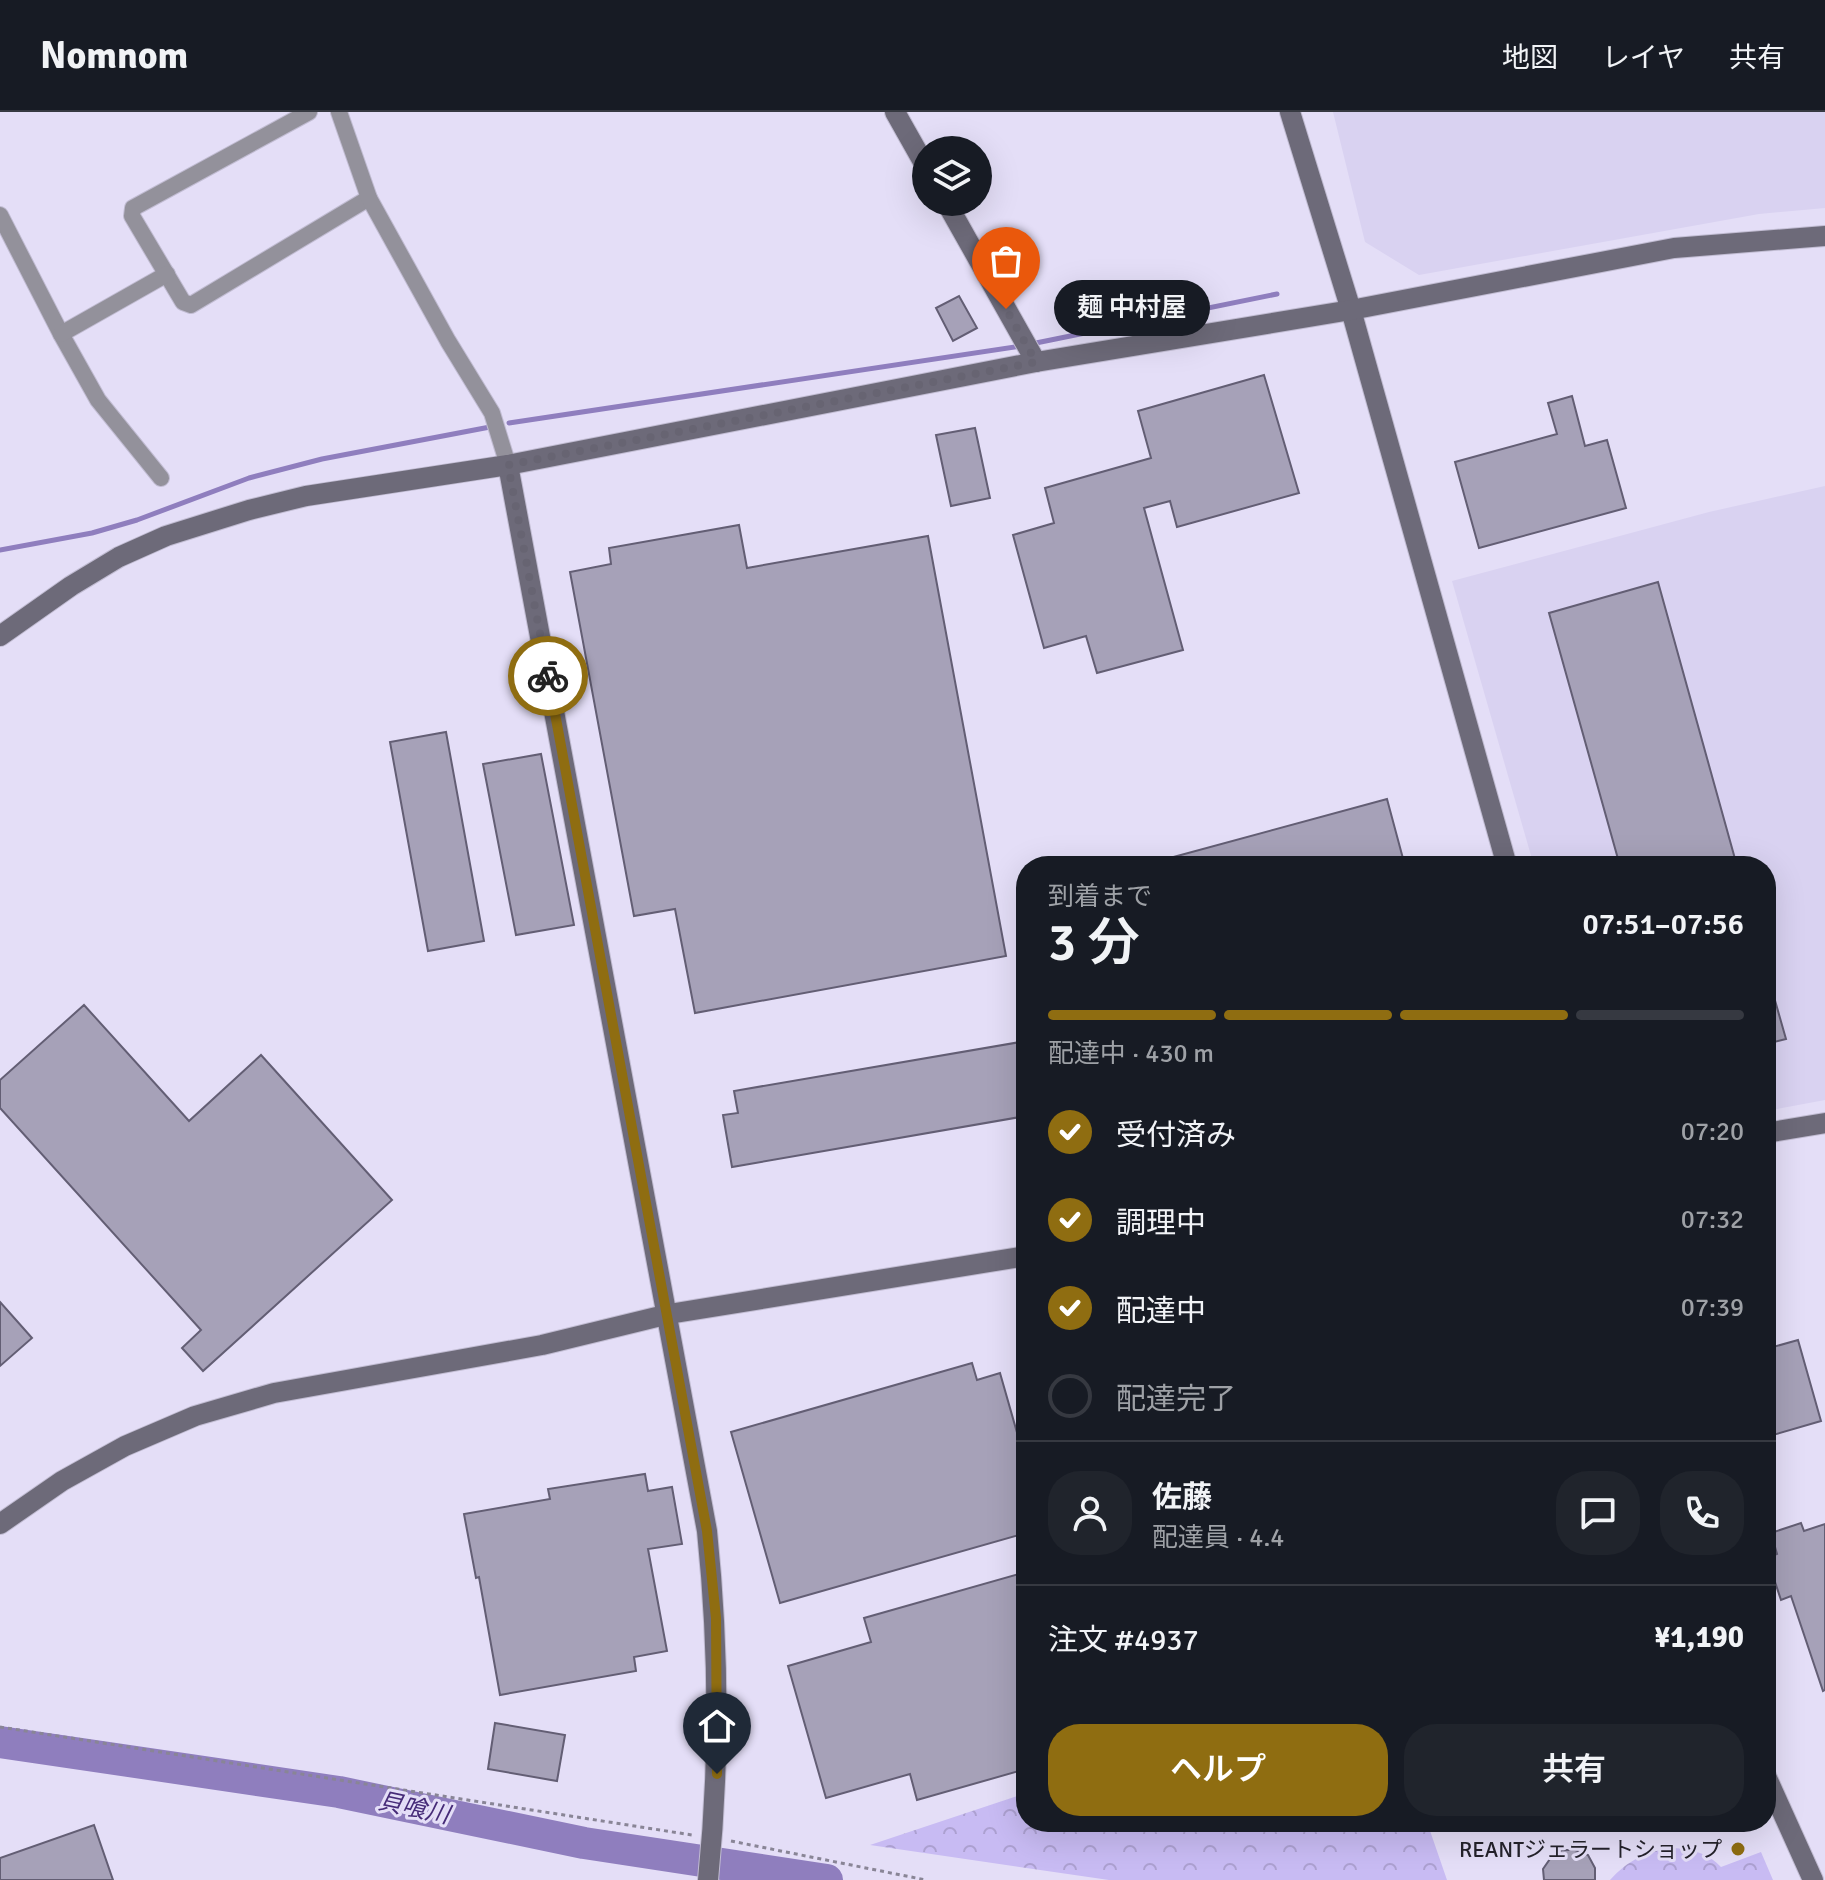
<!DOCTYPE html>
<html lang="ja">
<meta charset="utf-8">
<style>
:root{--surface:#171b24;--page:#20242c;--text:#f1f3f6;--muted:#9ea1a6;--line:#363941;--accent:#8f6d11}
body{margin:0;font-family:Signika,"Noto Sans JP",sans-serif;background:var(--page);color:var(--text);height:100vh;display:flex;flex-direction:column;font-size:30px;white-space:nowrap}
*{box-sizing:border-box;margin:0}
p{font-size:26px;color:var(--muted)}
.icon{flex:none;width:44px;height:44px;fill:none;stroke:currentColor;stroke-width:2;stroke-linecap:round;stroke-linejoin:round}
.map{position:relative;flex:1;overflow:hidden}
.side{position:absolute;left:1016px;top:744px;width:760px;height:976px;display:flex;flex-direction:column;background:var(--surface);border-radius:32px;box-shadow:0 8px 32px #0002}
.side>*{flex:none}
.buttons{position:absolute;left:912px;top:24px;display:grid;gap:16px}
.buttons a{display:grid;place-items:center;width:80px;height:80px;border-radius:50%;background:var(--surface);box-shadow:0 8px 32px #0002;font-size:40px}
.pin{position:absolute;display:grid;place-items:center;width:68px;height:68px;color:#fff;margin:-82px -34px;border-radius:50% 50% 50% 0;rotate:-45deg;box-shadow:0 0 8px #0007}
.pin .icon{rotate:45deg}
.courier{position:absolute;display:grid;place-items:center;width:80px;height:80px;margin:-40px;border:6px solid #8f6d11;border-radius:50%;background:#fff;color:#222;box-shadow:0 2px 10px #0007}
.bubble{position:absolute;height:56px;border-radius:28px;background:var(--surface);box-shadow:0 8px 32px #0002;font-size:26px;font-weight:600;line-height:56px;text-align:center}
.head em{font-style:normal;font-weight:600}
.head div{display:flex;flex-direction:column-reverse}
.head{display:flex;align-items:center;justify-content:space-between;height:136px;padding:0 32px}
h1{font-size:52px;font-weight:600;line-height:60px}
.bar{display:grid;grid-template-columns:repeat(4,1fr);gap:12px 8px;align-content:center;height:96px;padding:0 32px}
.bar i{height:10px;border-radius:6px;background:var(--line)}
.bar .on{background:var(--accent)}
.bar p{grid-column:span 4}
.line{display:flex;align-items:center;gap:20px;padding:0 32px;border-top:2px solid var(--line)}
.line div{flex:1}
.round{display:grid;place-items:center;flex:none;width:84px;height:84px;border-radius:32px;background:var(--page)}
ol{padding:0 32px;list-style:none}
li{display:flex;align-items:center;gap:24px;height:88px}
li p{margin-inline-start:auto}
li .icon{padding:8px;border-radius:50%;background:var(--accent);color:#fff;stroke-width:4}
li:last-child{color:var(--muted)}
li i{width:44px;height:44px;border:4px solid var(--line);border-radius:50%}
.primary-button{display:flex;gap:16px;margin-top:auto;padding:16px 32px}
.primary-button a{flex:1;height:92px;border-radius:32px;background:var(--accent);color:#fff;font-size:32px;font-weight:600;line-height:92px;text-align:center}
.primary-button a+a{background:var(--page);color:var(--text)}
header{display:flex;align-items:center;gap:48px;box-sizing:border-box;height:112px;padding:0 40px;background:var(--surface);border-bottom:2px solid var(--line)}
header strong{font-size:38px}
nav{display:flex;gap:44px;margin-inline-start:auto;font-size:28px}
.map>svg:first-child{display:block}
</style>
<header>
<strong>Nomnom</strong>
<nav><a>地図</a><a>レイヤ</a><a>共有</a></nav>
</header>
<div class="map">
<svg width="1825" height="1768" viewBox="0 0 1825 1768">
<defs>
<pattern id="park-crowns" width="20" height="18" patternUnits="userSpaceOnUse" patternTransform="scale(2)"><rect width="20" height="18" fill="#c8bbf3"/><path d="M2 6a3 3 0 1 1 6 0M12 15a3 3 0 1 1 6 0" fill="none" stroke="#aca0d0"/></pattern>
</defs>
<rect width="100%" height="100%" fill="#e4def7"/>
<!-- built -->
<g fill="#d9d2f1">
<polygon points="1333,0 1825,0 1825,96 1759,102 1419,163 1365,130"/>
<polygon points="1825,374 1825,988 1766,999 1766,754 1534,754 1452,469 1709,400"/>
</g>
<!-- park -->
<g fill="url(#park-crowns)">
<polygon points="1026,1681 1026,1710 1427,1710 1447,1768 1109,1768 870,1733"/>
<path d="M1673,1736C1692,1737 1708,1741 1721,1755L1761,1740L1773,1768H1610C1628,1748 1647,1739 1673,1736Z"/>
</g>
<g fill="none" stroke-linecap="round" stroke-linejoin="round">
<!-- stream -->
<g stroke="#8f7ebe" stroke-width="5">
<polyline points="1031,232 1277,182"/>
<polyline points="509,311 1021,234"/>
<polyline points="0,438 92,421 137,408 249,366 322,347 490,315"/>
</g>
<!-- river -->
<polyline stroke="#8f7ebe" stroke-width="32" points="0,1630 339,1680 584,1731 827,1768"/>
</g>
<!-- building -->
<g fill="#a6a1b8" stroke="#635e74" stroke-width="2">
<polygon points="959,184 977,216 953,229 936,196"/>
<polygon points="1264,263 1299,381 1177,415 1170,389 1144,396 1183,538 1097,561 1086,524 1044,536 1013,423 1054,411 1045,376 1151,346 1138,299"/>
<polygon points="1572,284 1585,334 1607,328 1626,396 1479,436 1455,350 1557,322 1548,291"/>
<polygon points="975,316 990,386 951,394 936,323"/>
<polygon points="739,413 747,456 928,424 1006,844 695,901 675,797 634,804 570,460 611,452 609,436"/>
<polygon points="1658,470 1737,754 1620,754 1549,501"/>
<polygon points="446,620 484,829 428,839 390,630"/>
<polygon points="541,642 574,813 516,823 483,652"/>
<polygon points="1387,687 1405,754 1156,754 1155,750"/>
<polygon points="1770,871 1786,927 1766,932 1766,872"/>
<polygon points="84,893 189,1009 261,943 392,1088 203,1259 182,1236 201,1218 0,996 0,968"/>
<polygon points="1026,929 1026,1004 732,1055 723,1003 738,1001 734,979"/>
<polygon points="0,1190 32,1226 0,1254"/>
<polygon points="1798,1228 1821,1309 1766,1325 1766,1237"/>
<polygon points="972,1251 977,1268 1000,1261 1026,1352 1026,1421 780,1491 731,1320"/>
<polygon points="645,1362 648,1379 672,1375 682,1432 648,1437 667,1539 634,1545 636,1559 500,1583 479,1465 476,1466 464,1402 550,1387 548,1377"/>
<polygon points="1801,1411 1804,1419 1825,1412 1825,1578 1823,1579 1791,1484 1781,1488 1767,1446 1777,1442 1771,1421"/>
<polygon points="1026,1460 1026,1657 917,1688 910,1662 826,1686 788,1554 871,1530 864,1506"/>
<polygon points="495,1611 565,1623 557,1669 488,1657"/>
<polygon points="94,1713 113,1768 0,1768 0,1746"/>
<polygon points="1562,1738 1575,1738 1588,1743 1595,1756 1595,1768 1544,1768 1543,1757 1552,1744"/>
</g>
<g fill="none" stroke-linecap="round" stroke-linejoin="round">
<!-- street casing -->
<g stroke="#c1bcd2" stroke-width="18">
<g id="street">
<polyline points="309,0 133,96 132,104 183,190 191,193 369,86"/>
<polyline points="339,0 369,86 448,229 492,301 508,353"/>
<polyline points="0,103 61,222 98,288 161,366"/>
<polyline points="61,222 167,162"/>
</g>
</g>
<!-- secondary casing -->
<g stroke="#c1bcd2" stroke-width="22">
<g id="secondary">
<polyline points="895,0 926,55"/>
<polyline points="1290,0 1351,198 1507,754"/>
<polyline points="946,90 1036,250"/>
<path d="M508,353L707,1419C719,1536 720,1651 708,1768"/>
<polyline points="0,524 71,474 119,445 166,424 249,398 306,384 508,353 1036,250 1351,198 1674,136 1825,124"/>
<polyline points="1766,1021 1825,1011"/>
<polyline points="0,1412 62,1369 125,1334 195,1304 274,1281 542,1233 669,1202 1026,1144"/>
<polyline points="1766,1664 1813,1768"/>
</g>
</g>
<!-- path -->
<g stroke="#898596" stroke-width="3" stroke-dasharray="4 4" stroke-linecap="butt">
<polyline points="0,1615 692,1723"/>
<polyline points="731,1729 926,1768"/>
</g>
<!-- street -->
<use href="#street" stroke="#93919b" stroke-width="16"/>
<!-- secondary -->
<use href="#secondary" stroke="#6d6a79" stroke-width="20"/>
</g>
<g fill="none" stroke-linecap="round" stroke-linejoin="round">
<!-- done -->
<polyline stroke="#676472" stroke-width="8" stroke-dasharray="0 14.4" points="548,564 508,353 1036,250 1006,197"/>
<!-- route -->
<polyline stroke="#8f6d11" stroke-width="10" points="548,564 707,1419 716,1506 717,1662"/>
</g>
<!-- markers -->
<circle fill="#8f6d11" stroke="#e4def7" stroke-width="3" cx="1738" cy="1737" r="8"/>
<g text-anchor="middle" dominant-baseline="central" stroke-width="6" stroke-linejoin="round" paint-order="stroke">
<!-- poi labels -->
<g font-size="22" fill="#24222b" stroke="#e4def7" text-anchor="end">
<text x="1722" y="1737">REANTジェラートショップ</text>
</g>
<!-- water labels -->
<g font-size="24" font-style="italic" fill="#462b78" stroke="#e4def7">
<text transform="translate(414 1696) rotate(12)">貝喰川</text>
</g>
</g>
</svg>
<div class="buttons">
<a><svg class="icon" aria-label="layers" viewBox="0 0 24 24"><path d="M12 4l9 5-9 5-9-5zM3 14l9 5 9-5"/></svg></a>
</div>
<div class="pin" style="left:1006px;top:197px;background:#ea580c"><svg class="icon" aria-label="bag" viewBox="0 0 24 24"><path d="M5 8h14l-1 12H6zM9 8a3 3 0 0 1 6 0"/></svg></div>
<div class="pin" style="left:717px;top:1662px;background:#1f2937"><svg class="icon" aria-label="home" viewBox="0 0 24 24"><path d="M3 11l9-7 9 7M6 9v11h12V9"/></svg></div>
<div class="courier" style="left:548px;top:564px"><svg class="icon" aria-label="bike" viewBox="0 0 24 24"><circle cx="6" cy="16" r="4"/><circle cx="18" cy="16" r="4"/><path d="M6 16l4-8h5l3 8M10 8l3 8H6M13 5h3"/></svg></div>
<div class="bubble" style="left:1054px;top:168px;width:156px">麺 中村屋</div>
<section class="side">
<div class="head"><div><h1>3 分</h1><p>到着まで</p></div><em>07:51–07:56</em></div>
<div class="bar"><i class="on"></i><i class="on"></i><i class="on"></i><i></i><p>配達中 · 430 m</p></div>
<ol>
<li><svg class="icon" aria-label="check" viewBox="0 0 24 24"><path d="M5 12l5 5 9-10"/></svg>受付済み<p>07:20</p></li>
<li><svg class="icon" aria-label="check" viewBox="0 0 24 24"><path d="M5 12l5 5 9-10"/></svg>調理中<p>07:32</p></li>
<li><svg class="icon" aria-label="check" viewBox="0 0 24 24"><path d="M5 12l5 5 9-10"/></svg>配達中<p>07:39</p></li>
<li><i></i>配達完了</li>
</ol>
<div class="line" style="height:144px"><a class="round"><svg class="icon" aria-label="person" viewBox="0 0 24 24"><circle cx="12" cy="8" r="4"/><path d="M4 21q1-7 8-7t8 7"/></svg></a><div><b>佐藤</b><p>配達員 · 4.4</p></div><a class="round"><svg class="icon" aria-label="chat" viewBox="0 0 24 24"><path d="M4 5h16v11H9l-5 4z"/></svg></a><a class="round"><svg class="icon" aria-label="phone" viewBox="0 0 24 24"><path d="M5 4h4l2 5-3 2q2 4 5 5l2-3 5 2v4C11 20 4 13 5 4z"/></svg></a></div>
<div class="line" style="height:104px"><div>注文 #4937</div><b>¥1,190</b></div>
<div class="primary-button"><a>ヘルプ</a><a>共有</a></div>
</section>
</div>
